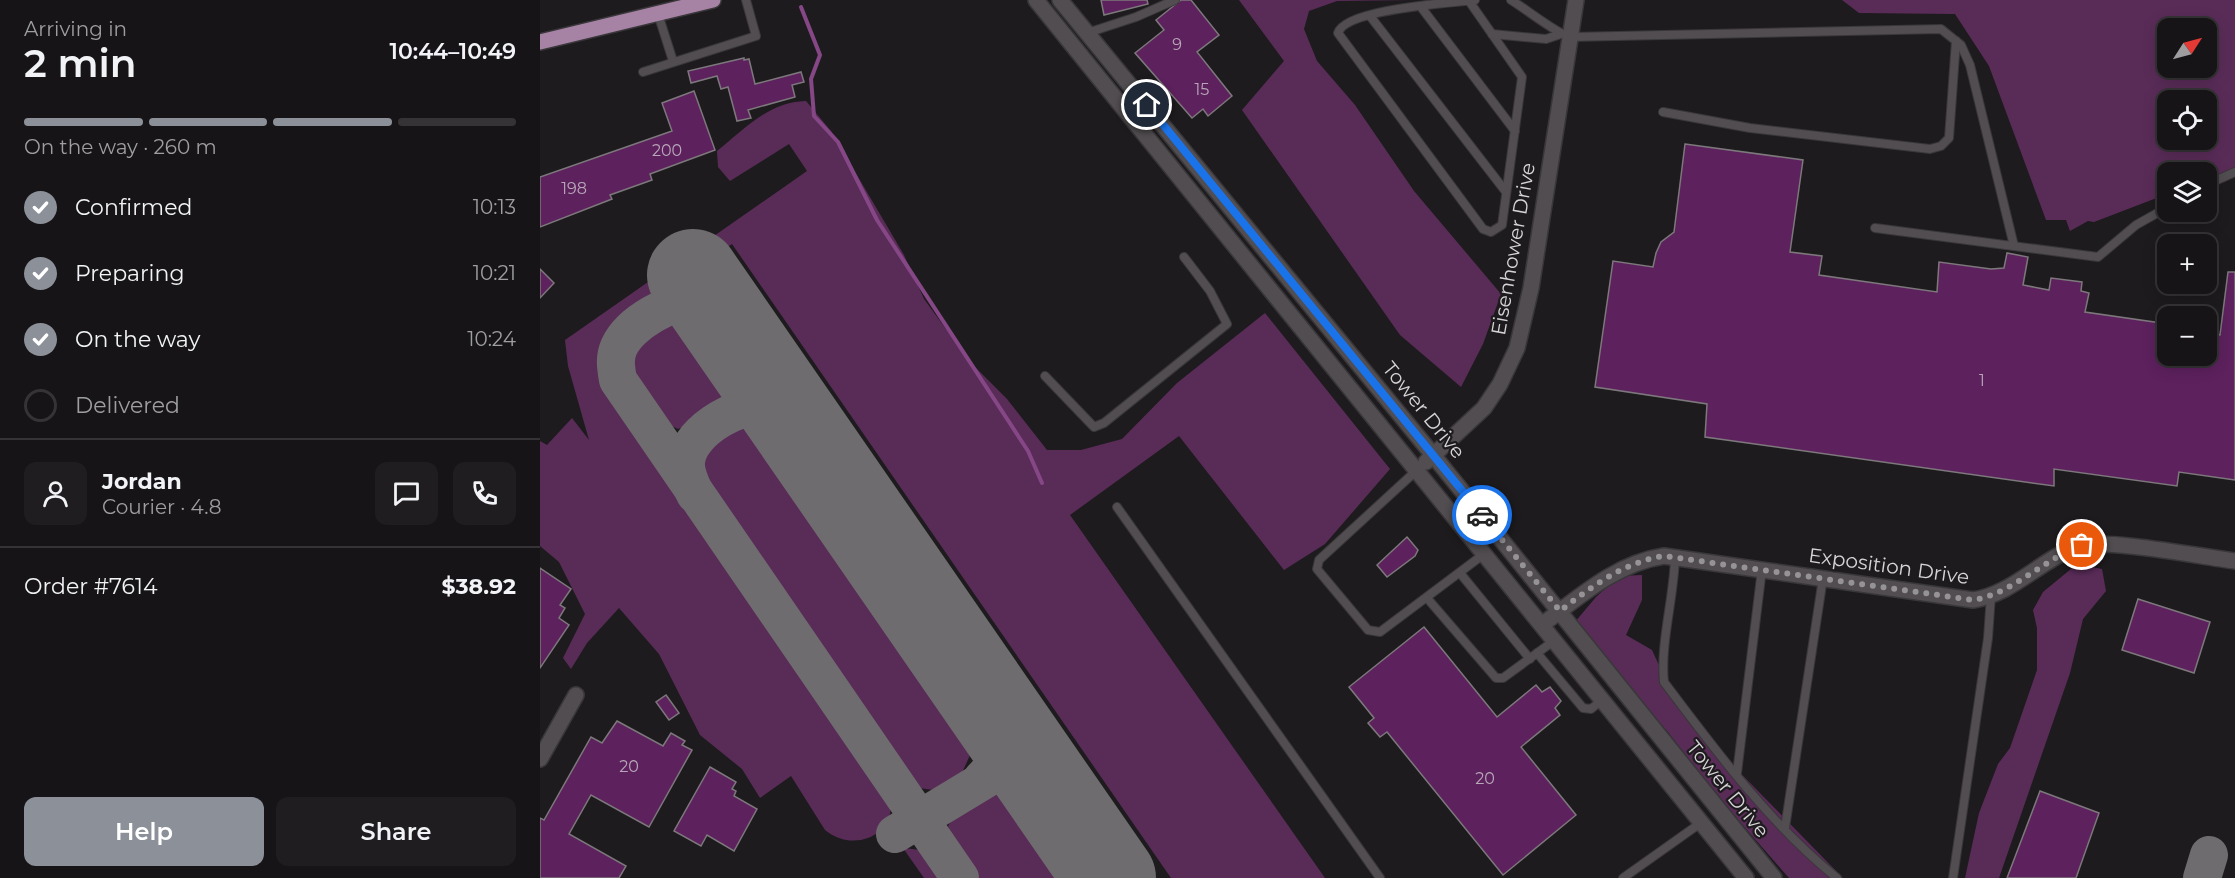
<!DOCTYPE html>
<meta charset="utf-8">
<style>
:root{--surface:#161416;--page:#1f1d1f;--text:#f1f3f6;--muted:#9e9ea1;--line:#353335;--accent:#8c9099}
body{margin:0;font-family:Montserrat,sans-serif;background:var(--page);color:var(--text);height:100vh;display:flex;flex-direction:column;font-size:22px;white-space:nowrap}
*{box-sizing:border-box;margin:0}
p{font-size:20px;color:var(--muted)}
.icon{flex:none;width:33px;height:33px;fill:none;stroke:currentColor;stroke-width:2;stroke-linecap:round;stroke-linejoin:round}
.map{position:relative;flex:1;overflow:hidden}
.side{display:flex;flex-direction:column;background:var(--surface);width:540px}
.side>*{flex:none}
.needle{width:39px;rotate:54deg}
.buttons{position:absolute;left:1617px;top:18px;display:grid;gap:12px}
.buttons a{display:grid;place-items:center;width:60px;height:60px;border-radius:12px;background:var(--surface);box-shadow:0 3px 15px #0003,0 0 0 2px var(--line);font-size:30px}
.pin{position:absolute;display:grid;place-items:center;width:51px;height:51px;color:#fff;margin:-26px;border:3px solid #fff;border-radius:50%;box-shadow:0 2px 6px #0007}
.courier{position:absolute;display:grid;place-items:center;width:60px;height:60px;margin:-30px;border:4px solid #1a73e8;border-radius:50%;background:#fff;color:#222;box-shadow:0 2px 8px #0007}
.overview em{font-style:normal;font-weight:600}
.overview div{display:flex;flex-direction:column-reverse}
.overview{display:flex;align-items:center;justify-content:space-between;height:102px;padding:0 24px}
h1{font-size:39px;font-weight:600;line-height:45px}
.bar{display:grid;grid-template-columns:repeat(4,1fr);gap:9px 6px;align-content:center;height:72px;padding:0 24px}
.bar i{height:8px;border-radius:4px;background:var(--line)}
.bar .current{background:var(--accent)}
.bar p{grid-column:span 4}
.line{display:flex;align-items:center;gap:15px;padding:0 24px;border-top:2px solid var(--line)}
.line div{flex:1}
.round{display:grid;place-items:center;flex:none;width:63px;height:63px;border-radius:12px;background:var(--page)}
ol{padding:0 24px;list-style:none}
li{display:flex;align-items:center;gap:18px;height:66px}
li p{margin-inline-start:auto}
li .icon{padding:6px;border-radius:50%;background:var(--accent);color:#fff;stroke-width:4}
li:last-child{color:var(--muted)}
li i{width:33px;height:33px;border:3px solid var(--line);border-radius:50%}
.cta{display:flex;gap:12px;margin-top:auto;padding:12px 24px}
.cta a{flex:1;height:69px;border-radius:12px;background:var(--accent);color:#fff;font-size:24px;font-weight:600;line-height:69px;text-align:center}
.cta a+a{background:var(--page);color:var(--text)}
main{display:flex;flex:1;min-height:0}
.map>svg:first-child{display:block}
</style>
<main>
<section class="side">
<div class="overview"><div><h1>2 min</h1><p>Arriving in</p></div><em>10:44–10:49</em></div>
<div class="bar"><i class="current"></i><i class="current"></i><i class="current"></i><i></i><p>On the way · 260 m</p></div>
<ol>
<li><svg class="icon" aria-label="check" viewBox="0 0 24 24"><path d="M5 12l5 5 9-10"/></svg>Confirmed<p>10:13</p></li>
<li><svg class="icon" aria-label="check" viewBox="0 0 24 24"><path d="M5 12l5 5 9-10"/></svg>Preparing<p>10:21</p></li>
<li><svg class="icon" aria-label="check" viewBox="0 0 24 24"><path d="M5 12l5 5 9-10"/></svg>On the way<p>10:24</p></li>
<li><i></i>Delivered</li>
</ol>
<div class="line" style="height:108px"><a class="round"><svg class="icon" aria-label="person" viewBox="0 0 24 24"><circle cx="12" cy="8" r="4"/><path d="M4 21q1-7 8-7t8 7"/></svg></a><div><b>Jordan</b><p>Courier · 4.8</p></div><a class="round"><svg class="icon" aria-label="chat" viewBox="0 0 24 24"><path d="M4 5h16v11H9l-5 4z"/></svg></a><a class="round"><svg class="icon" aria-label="phone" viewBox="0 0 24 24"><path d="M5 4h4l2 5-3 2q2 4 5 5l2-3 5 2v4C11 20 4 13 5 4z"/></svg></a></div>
<div class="line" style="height:78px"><div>Order #7614</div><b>$38.92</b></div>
<div class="cta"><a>Help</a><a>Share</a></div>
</section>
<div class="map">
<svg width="1695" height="878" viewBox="0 0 1695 878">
<rect width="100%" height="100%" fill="#1e1b1e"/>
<!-- green -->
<g fill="#592c58" fill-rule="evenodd">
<polygon points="699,0 873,0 797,1 769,11 764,29 777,61 815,105 874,191 961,294 943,344 921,387 860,335 702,110 744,61"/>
<path d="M1302,0H1695V168L1667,179L1666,172H1628L1627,194L1554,222L1548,221L1530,231L1526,220H1506L1449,66L1415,14L1319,13ZM1628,28H1666V68H1628ZM1628,100H1666V140H1628Z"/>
<path d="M266,101L291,131L364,255L384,299L430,362L467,399L507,450H541L582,439L637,383L725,313L850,469L785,544L744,570L639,436L530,515L785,878H631L192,244L91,314C66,336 59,349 65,382L350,796C358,835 314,854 285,830L251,776L220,798L202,769L160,735L119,654L79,608L47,643L31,669L23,658L45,614L19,562L0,546V441L7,445L32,418L49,440L28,366L25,340L267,171L249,144L190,181L178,167L177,151C205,129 228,102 266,101Z"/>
<path d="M131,321L184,399C171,415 157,422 138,429C121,422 111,409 102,393C99,387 92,379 90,372C84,345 111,330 131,321Z"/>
<path d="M200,422L431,753L420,777L408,786L394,790L378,788L364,774L163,483C149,452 175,434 200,422Z"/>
<polygon points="1537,564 1562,569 1566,591 1543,619 1530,673 1459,878 1425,878 1439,813 1458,764 1470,748 1497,670 1497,628 1493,610 1503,592"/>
<polygon points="1102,575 1102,600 1086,635 1112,650 1128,685 1173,745 1303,878 1249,878 1172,790 1128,732 1092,693 1035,622 1056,597 1079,576"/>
<path d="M458,792L517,878H436L415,848L408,826C421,805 433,798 458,792Z"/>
<polygon points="363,848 381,850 400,878 384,878"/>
</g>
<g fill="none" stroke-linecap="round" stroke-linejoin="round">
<!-- stream -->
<polyline stroke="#854785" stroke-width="4" points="261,7 280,55 271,79 274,116 298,142 337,220 488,451 502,483"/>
<!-- taxiway -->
<g stroke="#6e6c6e" stroke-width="38">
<path d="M182,318C175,311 168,305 158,303C132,298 90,323 79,347C74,358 76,368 78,380L420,878"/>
<path d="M155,494C151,484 145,473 146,462C148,430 205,398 234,408C243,411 250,419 256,425"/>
<path d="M442,779C461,760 468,742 458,716"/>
<path d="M355,834L459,771C480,767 493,774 508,789"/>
<polyline points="1662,878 1669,855"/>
</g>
<!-- runway -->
<polyline stroke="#6e6c6e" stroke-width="92" points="153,275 570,878"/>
</g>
<!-- building -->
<g fill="#5d215e" stroke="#7c787b" stroke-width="1.5">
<polygon points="561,0 607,0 608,4 564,15"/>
<polygon points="641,0 651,0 679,35 657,52 692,96 668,116 663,109 652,118 595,53 624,30 616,20"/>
<polygon points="204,58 204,60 209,59 215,84 261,72 264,82 252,85 255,97 208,110 211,118 197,121 188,87 181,89 177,76 151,83 148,71"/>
<polygon points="154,91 175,150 110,174 112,180 70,195 72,199 0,227 0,177 132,131 122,103"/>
<polygon points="1145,144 1263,160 1250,252 1282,256 1279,275 1397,292 1399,262 1451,269 1464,268 1467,253 1488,257 1483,285 1509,290 1511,278 1542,282 1541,291 1549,293 1545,312 1628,324 1628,356 1666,356 1666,333 1680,335 1688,272 1695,272 1695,480 1639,472 1637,486 1514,469 1514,486 1165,437 1167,404 1055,387 1073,261 1113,267 1116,253 1121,242 1134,232"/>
<polygon points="0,269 14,283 0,298"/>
<polygon points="867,537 878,550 875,556 847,577 837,565"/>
<polygon points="0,568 31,589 20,605 25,608 19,618 29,625 0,668"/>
<polygon points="1598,599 1670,622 1654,673 1582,650"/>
<polygon points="884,627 957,717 996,685 1002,692 1010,687 1021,701 1015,708 1020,715 981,747 1036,815 963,875 847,732 840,737 828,723 834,718 809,687"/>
<polygon points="126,695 139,713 129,720 116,702"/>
<polygon points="77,721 123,746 131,733 145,741 142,745 152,750 109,827 51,795 29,834 86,866 79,878 0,878 0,818 4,820 51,737 62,743"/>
<polygon points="170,767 196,782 192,789 196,791 194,796 217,809 194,851 167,835 161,846 134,831"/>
<polygon points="1500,791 1559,813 1536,878 1467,878"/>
</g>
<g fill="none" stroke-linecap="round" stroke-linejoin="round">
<!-- lane casing -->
<g stroke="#393739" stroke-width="10">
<g id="lane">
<path d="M971,0C986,9 1017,34 1030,37L1401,29L1421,45L1430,65L1474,246"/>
<path d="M929,1L982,77L962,225L951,232L943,229L798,33C805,9 910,3 935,0"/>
<polyline points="881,7 975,131"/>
<polyline points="118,14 133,61"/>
<polyline points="830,16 966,192"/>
<polyline points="547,33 596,17 635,0"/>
<polyline points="952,34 1006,39 1018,35"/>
<polyline points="103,72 216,36 206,0"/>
<polyline points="1123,112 1210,128 1390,149 1401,146 1409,138 1416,41"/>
<polyline points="1666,185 1695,172"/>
<polyline points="1335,228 1558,257 1596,225 1628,207"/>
<polyline points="505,376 554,427 564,423 687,324 670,291 644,257"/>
<polyline points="877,470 779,560 777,569 828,630 840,632 944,554"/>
<polyline points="577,507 840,878"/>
<path d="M1135,557C1134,598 1120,643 1124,682C1175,750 1230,824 1297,878"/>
<polyline points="920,573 990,659"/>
<polyline points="887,598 956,678 963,678 1015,640"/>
<polyline points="997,653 1043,708 1051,709 1062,700"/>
<polyline points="1197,773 1222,569"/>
<polyline points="1245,828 1283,578"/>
<polyline points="1083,878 1162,822"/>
<polyline points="1413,878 1448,638 1451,595"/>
</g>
</g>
<!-- street casing -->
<g stroke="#393739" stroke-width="18">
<g id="street">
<polyline points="496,0 1206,878"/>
<polyline points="520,0 893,455 1234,878"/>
<polyline points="886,462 944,408 960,384 977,348 991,288 1036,0"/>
<path d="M1003,624C1040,596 1077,563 1124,556L1433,600C1473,594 1501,559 1539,546C1564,538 1663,557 1695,561"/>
<polyline points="0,759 36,695"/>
</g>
</g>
<!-- primary casing -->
<g stroke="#393739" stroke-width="18">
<polyline id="primary" points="0,42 173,0"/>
</g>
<!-- lane -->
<use href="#lane" stroke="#514d50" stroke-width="8"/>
<!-- street -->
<use href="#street" stroke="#514d50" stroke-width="15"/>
<!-- primary -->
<use href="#primary" stroke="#a682a5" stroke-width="15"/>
</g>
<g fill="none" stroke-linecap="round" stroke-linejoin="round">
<!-- done -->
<path stroke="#969396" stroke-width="6" stroke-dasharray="0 10.8" d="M942,515L1020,611C1051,587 1084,562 1124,556L1433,600C1472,594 1504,559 1542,545"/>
<!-- route -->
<polyline stroke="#1a73e8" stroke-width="8" points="607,105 942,515"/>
</g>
<g text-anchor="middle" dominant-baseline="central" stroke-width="4.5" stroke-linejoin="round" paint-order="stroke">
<!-- number labels -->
<g font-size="16" fill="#b8a7b8">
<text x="637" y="44">9</text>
<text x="662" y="89">15</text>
<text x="127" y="150">200</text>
<text x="34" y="188">198</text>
<text x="1442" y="380">1</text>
<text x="89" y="766">20</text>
<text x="945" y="778">20</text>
</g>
<!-- street labels -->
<g font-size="20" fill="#d6d4d6" stroke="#1e1b1e">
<text transform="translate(973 249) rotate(-80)">Eisenhower Drive</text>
<text transform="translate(884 410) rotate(51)">Tower Drive</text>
<text transform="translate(1349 566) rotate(8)">Exposition Drive</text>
<text transform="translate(1188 789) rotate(51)">Tower Drive</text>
</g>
</g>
</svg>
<div class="buttons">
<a><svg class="needle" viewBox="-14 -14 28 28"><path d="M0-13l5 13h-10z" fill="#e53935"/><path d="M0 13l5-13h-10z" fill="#9e9ea1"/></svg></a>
<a><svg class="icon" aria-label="locate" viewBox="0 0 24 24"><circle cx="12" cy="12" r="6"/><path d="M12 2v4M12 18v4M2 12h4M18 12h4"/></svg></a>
<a><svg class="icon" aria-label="layers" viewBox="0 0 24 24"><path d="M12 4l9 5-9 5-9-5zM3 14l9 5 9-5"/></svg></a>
<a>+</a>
<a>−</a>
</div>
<div class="pin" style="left:1542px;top:545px;background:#ea580c"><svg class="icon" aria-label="bag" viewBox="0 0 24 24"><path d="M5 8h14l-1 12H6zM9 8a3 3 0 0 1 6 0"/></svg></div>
<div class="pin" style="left:607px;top:105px;background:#1f2937"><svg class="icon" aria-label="home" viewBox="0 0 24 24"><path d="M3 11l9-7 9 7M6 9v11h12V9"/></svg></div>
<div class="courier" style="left:942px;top:515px"><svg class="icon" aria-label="car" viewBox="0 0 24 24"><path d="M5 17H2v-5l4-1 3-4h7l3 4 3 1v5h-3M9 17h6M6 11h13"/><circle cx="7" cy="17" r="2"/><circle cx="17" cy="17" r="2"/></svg></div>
</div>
</main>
